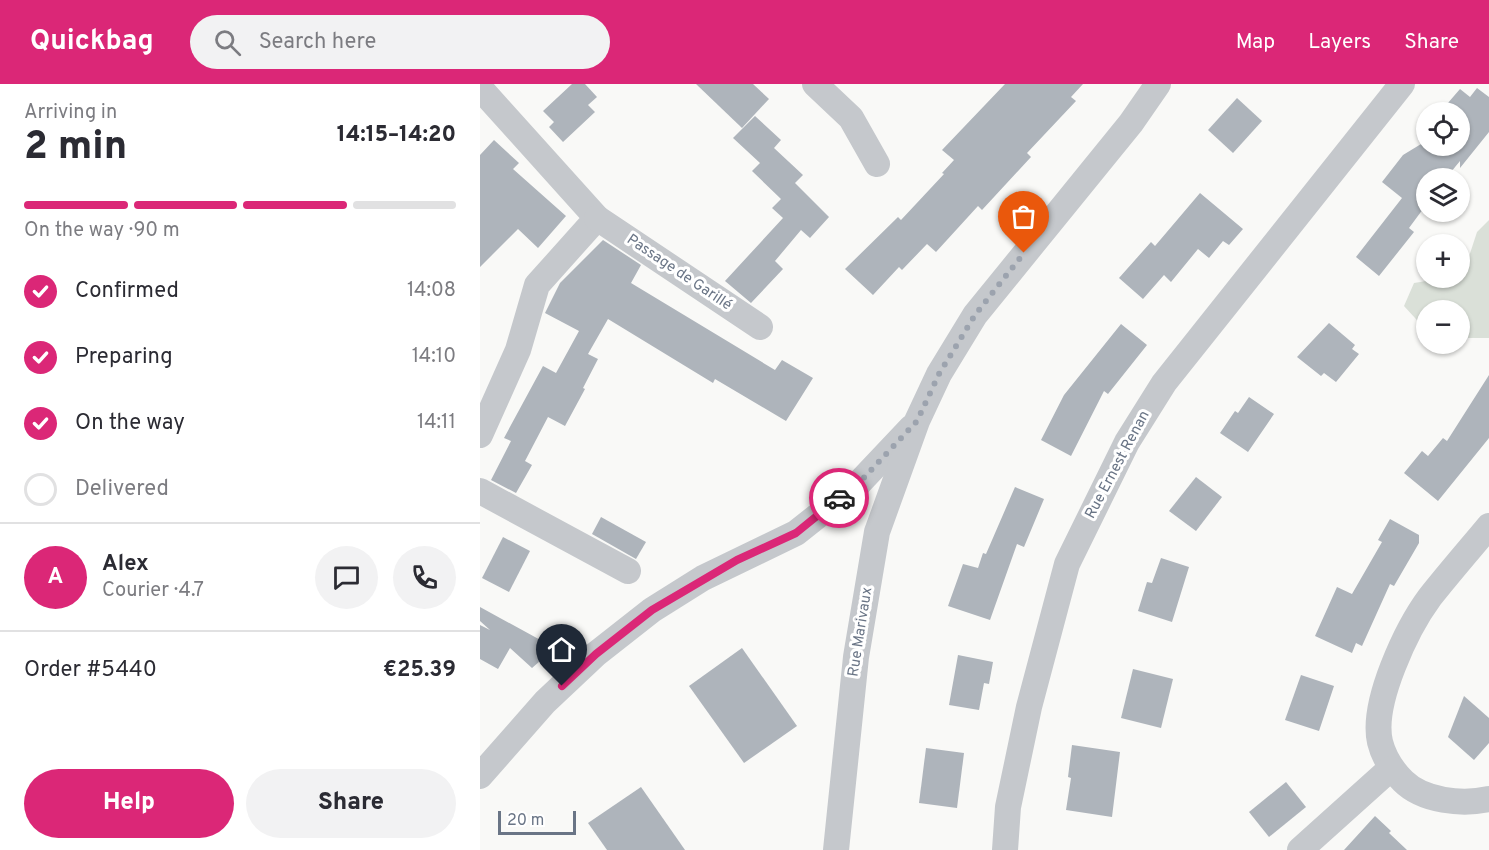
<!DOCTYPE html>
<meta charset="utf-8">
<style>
:root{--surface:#fff;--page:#f2f2f3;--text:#2b2b33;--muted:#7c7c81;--line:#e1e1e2;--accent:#db2777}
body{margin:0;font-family:Overpass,sans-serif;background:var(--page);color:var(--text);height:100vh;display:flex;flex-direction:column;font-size:22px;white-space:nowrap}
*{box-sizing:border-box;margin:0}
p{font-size:20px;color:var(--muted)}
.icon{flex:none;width:33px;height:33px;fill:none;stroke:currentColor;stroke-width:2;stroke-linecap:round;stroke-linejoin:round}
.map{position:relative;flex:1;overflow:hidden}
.drawer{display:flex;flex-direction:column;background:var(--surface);width:480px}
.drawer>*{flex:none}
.fabs{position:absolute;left:936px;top:18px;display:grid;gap:12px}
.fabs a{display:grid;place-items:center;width:54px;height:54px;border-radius:50%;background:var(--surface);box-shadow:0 2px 4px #0004;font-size:30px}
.scale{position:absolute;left:18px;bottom:15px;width:78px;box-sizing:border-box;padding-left:6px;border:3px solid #6a7586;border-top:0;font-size:16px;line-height:21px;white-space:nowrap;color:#6a7586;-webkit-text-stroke:4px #fff;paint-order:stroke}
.pin{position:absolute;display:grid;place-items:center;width:51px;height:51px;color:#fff;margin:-62px -26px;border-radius:50% 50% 50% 0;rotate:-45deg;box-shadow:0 0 6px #0007}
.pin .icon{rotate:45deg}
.courier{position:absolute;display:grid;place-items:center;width:60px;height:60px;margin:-30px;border:4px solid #db2777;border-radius:50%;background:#fff;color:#222;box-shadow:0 2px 8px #0007}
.summary em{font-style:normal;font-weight:800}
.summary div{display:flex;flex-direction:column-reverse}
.summary{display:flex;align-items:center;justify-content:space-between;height:102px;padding:0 24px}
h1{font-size:39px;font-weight:800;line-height:45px}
.bar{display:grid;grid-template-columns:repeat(4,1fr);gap:9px 6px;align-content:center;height:72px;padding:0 24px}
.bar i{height:8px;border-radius:4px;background:var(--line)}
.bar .current{background:var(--accent)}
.bar p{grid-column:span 4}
.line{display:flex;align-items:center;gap:15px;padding:0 24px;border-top:2px solid var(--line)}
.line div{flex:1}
.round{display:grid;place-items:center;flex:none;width:63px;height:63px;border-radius:32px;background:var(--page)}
ol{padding:0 24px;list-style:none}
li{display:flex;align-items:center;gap:18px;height:66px}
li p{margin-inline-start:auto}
li .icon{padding:6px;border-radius:50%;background:var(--accent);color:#fff;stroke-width:4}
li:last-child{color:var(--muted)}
li i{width:33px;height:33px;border:3px solid var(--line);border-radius:50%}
.action{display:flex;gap:12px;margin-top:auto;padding:12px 24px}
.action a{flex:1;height:69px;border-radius:36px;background:var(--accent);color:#fff;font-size:24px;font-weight:800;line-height:69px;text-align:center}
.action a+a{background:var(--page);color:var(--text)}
header{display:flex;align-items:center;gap:36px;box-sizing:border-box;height:84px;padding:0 30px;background:var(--accent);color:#fff}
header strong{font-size:28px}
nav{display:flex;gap:33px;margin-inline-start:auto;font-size:21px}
.search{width:420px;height:54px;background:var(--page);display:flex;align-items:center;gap:15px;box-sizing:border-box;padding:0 21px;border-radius:33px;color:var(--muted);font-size:22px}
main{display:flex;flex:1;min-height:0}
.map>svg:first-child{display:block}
</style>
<header>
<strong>Quickbag</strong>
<div class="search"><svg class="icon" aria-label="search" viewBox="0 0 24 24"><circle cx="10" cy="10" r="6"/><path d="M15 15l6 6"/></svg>Search here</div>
<nav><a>Map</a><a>Layers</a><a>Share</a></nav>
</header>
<main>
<section class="drawer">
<div class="summary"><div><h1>2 min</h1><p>Arriving in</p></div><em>14:15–14:20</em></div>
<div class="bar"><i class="current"></i><i class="current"></i><i class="current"></i><i></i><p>On the way · 90 m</p></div>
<ol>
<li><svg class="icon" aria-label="check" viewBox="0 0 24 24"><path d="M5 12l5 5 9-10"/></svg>Confirmed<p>14:08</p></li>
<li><svg class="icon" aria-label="check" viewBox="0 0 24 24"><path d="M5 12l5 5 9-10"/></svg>Preparing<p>14:10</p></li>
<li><svg class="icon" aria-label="check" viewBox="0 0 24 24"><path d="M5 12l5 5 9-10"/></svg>On the way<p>14:11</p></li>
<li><i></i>Delivered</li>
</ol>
<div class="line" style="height:108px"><b class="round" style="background:var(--accent);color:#fff">A</b><div><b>Alex</b><p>Courier · 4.7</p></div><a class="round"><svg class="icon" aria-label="chat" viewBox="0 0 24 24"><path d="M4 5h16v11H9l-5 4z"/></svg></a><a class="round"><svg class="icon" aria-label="phone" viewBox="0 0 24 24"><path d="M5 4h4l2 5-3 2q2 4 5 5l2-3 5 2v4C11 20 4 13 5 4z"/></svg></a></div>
<div class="line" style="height:78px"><div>Order #5440</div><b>€25.39</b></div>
<div class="action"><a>Help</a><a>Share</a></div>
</section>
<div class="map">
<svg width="1009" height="766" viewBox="0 0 1009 766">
<rect width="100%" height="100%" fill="#f9f9f7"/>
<!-- green -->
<polygon fill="#dae0d8" points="1009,136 1009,254 980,254 980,226 946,226 946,246 924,222 934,199 983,191 997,148"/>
<!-- building -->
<g fill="#aeb4bb">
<polygon points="92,0 105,0 117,13 108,21 115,28 83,58 69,43 74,38 63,27"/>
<polygon points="216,0 273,0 289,15 262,44"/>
<polygon points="525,0 603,0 591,13 596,17 547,69 551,73 502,126 498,122 456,168 447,160 422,186 419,183 393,211 365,185 418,133 421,136 464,90 462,89 474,76 462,66"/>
<polygon points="997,4 1009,13 1009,48 980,84 980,77 966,94 946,94 946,121 929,144 934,148 899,192 876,173 922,114 902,98 923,71 946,57 946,62 980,62 980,28 961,27 980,5 990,13"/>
<polygon points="757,14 782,37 753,69 728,46"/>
<polygon points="275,32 301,56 294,64 323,91 315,99 349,133 330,154 321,146 295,177 303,185 271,219 245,197 303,134 292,124 301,115 272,87 280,79 253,54"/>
<polygon points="14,56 39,79 33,85 86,132 58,164 38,145 0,183 0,71"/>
<polygon points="720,109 763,145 749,161 743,157 729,174 718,165 691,198 684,191 663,215 639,194 671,158 675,162"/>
<polygon points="123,156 161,181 151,199 295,286 302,276 333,294 306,337 235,295 233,299 128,235 108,270 118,275 103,304 105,305 85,342 68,333 45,377 52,381 36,409 11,396 31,357 24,354 63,282 76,289 99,247 65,229 80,199"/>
<polygon points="849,239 875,261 872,265 879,270 856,298 844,289 841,292 817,273"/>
<polygon points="641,240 667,261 628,310 624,307 591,372 561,356 584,311"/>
<polygon points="1009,291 1009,354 958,417 924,389 942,367 948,372 963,354 967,357"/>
<polygon points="769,313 794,330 768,368 740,349 755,327 758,329"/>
<polygon points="716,393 742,413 716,447 689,427"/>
<polygon points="535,403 564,415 544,463 537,460 510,536 468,522 483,480 498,484 503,469 506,470"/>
<polygon points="121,433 166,458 156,475 112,450"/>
<polygon points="910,435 939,451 939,459 914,502 910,500 882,562 876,559 872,569 835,552 857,503 872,510 902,458 898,456"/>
<polygon points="23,453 50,467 29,508 2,494"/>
<polygon points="681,474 709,483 692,538 658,527 667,498 672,499"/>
<polygon points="0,523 75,564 52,584 30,564 18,585 0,575 0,541 10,546 0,537"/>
<polygon points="262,564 317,642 264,679 209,602"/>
<polygon points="478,571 513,578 509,600 504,599 499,626 469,621"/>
<polygon points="653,585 693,595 681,644 641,634"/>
<polygon points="821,591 854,602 839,647 805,636"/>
<polygon points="984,612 1009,634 1009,659 994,676 968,653"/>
<polygon points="592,661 640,668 632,733 586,726 591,694 588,693"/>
<polygon points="446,664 484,669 477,724 439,719"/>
<polygon points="806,698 826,723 789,753 769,728"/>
<polygon points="161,703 205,766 127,766 108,739"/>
<polygon points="895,732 911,747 909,749 927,766 864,766"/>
</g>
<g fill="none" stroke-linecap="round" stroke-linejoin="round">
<!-- minor -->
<g stroke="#c5c8cc" stroke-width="26">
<polyline points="335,0 371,34 397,80"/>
<polyline points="0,4 117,134 57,201 38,266 0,351"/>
<polyline points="117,134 280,243"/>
<polyline points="0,407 148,487"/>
<path d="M1009,442C989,466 969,489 950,513C927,544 891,619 900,658C904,674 912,686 923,697C943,717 982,721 1009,715"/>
<polyline points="0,692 65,618 116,570 172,526 223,494 316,449 379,399 431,344"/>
<polyline points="356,766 376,573 397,448 437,337 459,290 495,231 651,39 678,0"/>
<polyline points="525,766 528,723 549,623 587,480 647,358 684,299 922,0"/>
<polyline points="820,766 910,685"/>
</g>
</g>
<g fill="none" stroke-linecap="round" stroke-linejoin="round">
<!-- done -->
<polyline stroke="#9ca3ae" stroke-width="6" stroke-dasharray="0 10.8" points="359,414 379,399 437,337 459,290 495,231 544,169"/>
<!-- route -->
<polyline stroke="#db2777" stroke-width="8" points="82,602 116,570 172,526 257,476 316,449 359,414"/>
</g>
<g text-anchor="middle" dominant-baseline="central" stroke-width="6" stroke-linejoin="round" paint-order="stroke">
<!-- street labels -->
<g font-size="15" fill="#6a7586" stroke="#fff">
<text transform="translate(199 189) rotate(34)">Passage de Garillé</text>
<text transform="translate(638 381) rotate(-62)">Rue Ernest Renan</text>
<text transform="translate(381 548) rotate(-81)">Rue Marivaux</text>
</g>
</g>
</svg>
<div class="fabs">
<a><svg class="icon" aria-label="locate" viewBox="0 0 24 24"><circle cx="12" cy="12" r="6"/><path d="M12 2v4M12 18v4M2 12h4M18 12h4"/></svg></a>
<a><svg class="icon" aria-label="layers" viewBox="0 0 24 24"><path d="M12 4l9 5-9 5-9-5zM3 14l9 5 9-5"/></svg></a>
<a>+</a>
<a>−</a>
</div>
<div class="scale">20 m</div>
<div class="pin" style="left:544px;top:169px;background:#ea580c"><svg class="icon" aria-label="bag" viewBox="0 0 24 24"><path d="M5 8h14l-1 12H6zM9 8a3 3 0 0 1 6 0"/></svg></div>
<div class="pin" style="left:82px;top:602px;background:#1f2937"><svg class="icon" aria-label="home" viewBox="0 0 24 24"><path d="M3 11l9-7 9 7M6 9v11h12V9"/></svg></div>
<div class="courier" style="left:359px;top:414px"><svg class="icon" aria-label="car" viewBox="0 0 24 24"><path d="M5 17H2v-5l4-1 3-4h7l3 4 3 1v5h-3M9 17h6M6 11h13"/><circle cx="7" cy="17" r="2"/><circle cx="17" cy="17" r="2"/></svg></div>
</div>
</main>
